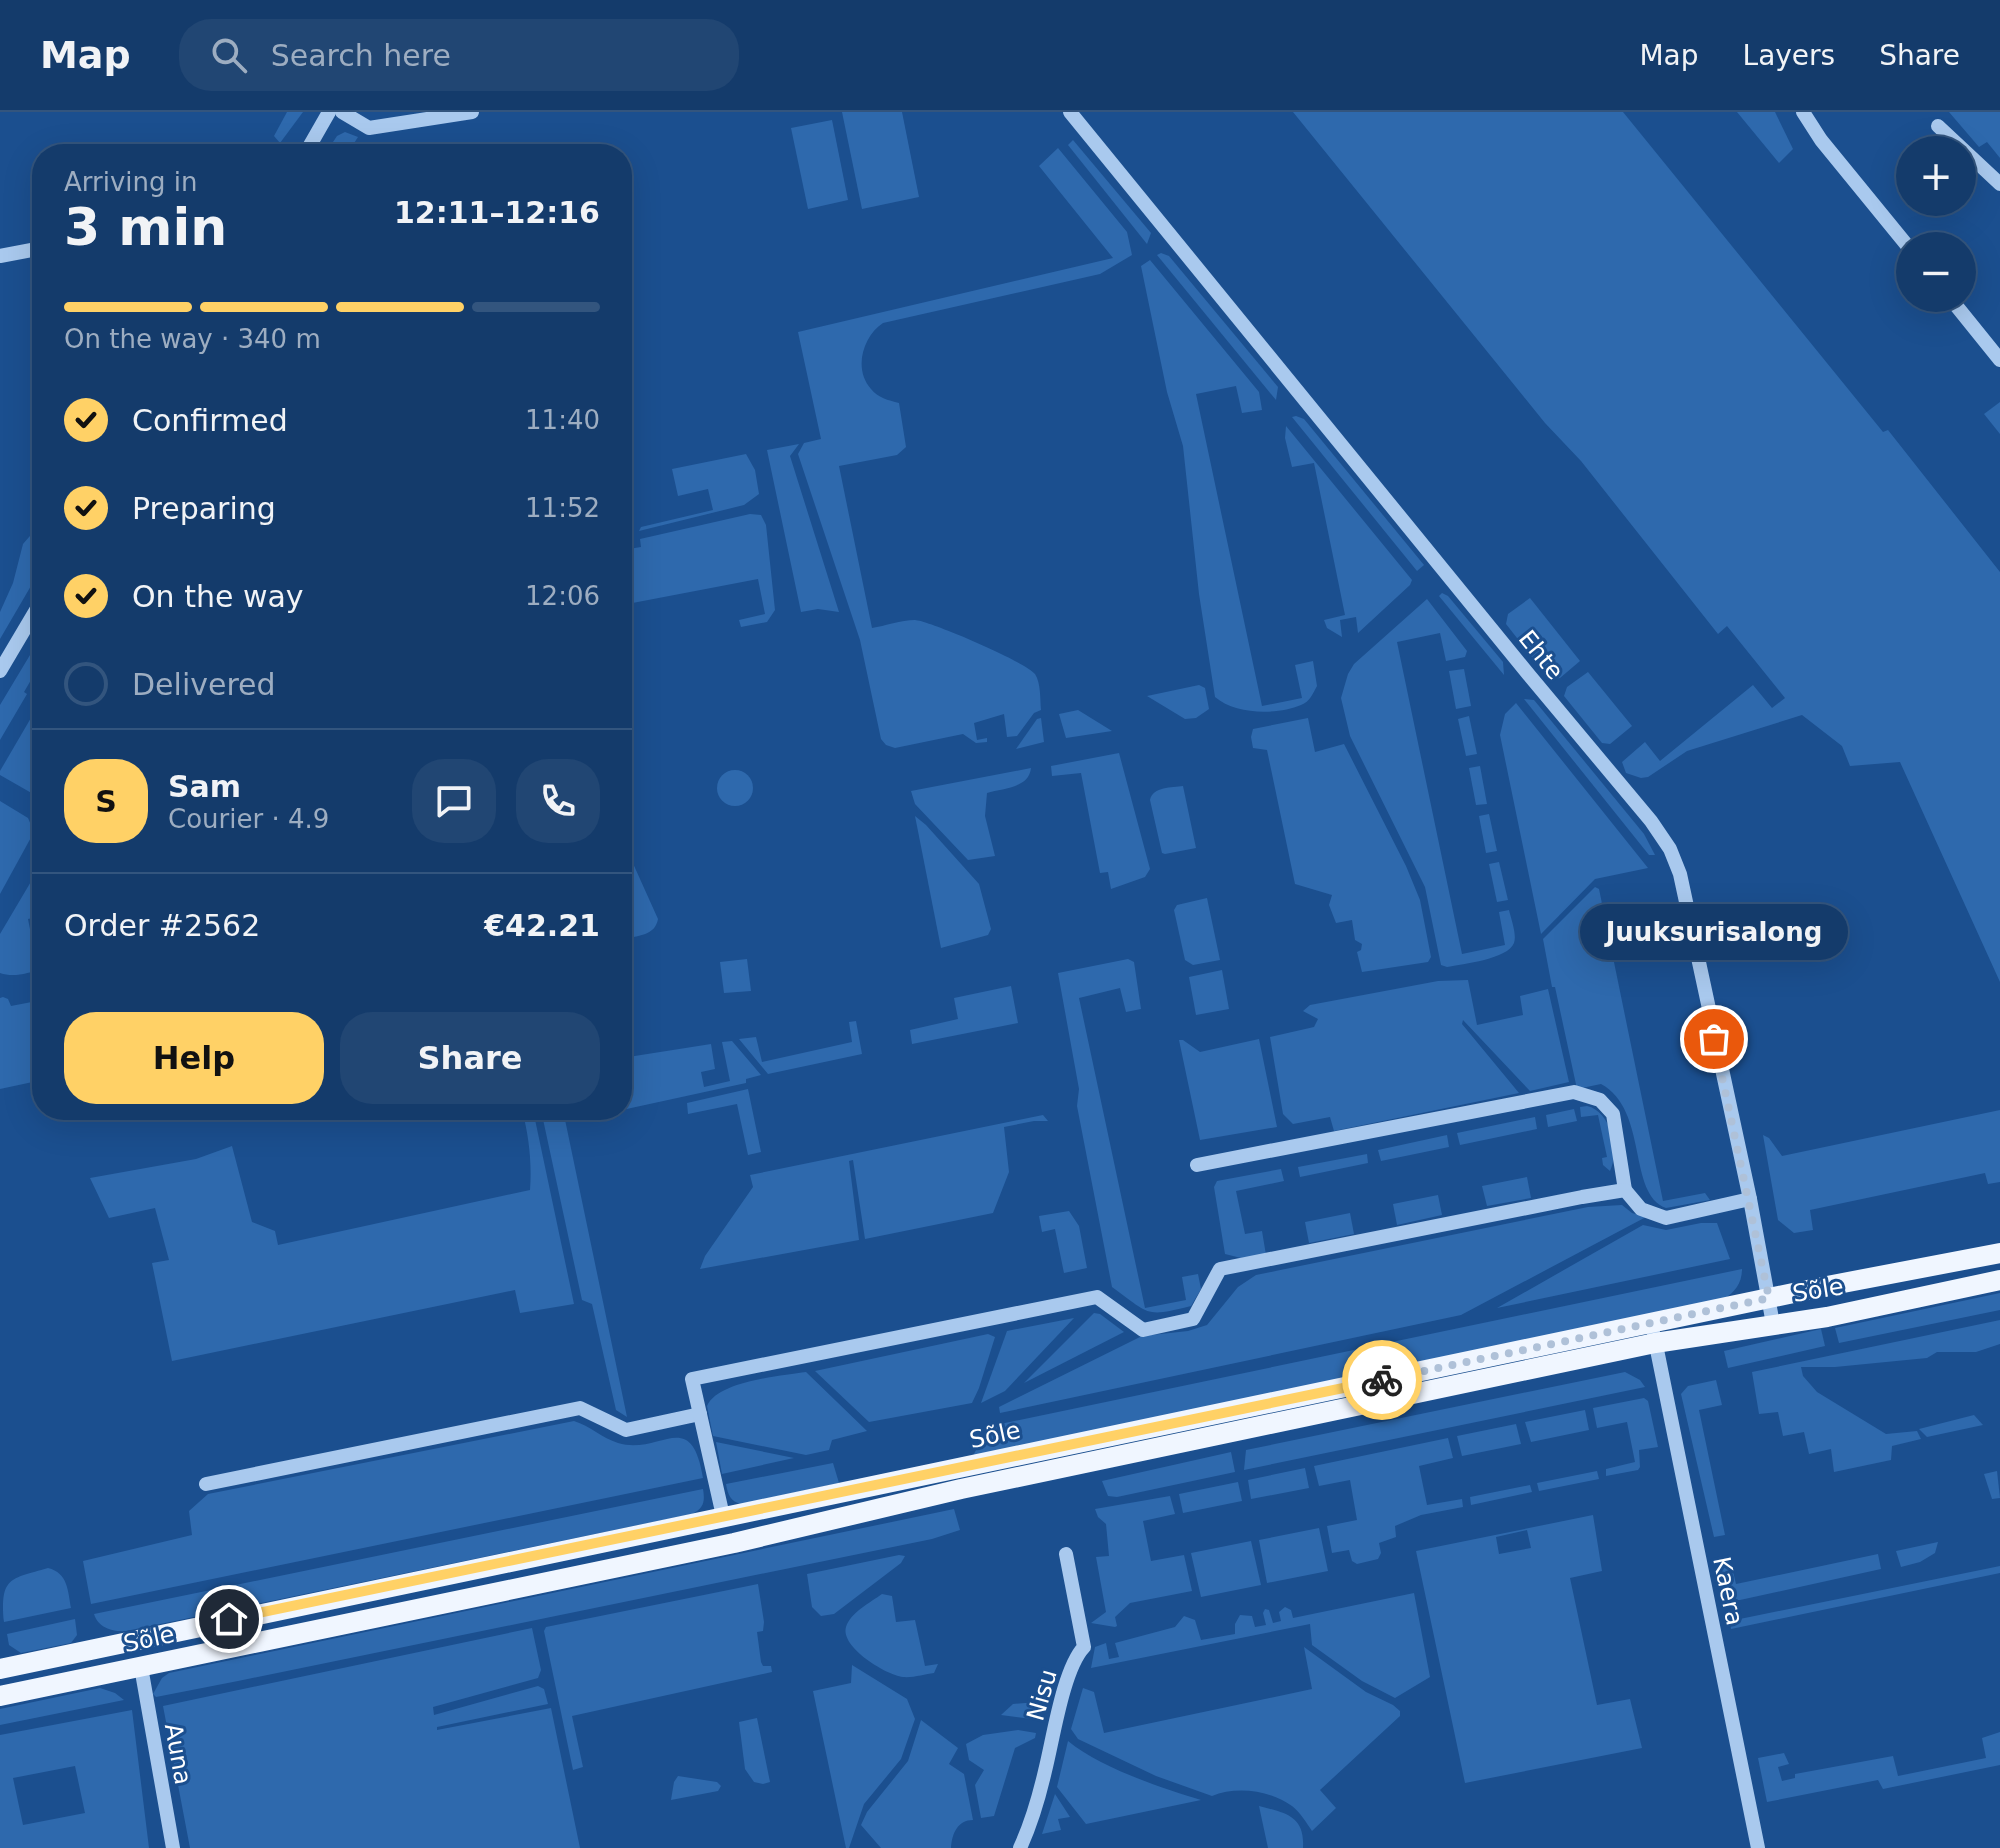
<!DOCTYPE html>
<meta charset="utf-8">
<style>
:root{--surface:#143b6b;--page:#214673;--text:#f1f3f6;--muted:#9dadc1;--line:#33557e;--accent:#ffd166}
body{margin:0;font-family:"DejaVu Sans",sans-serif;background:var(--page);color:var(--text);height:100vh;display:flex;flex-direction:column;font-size:30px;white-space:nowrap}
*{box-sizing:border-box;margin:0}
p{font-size:26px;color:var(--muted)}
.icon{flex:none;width:44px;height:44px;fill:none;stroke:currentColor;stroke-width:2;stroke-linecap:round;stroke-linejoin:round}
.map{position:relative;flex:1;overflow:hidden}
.sheet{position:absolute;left:32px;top:32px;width:600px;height:976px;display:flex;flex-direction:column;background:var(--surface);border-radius:32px;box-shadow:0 8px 32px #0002,0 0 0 2px var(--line)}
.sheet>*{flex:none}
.fabs{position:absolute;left:1896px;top:24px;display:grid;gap:16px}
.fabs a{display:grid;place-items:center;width:80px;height:80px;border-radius:50%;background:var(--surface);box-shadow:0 8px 32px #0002,0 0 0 2px var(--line);font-size:40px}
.pin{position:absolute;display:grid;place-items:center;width:68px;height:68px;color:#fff;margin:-34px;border:4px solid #fff;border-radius:50%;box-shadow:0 2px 8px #0007}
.courier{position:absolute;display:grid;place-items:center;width:80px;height:80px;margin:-40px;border:6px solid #ffd166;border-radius:50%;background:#fff;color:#222;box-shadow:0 2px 10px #0007}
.bubble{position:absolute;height:56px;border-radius:28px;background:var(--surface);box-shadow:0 8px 32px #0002,0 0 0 2px var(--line);font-size:26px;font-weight:800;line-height:56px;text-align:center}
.headline em{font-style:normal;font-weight:800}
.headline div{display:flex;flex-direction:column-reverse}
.headline{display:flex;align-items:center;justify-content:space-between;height:136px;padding:0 32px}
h1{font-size:52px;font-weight:800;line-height:60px}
.bar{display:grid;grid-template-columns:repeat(4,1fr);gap:12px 8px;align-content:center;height:96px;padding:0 32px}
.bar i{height:10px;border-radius:6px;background:var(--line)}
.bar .current{background:var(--accent)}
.bar p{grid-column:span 4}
.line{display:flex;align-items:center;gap:20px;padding:0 32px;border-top:2px solid var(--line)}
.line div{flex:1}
.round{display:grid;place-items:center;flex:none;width:84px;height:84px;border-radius:32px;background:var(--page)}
ol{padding:0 32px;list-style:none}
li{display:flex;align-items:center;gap:24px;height:88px}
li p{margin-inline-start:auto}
li .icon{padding:8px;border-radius:50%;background:var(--accent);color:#111;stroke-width:4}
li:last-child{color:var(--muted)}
li i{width:44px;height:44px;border:4px solid var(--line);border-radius:50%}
.button{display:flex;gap:16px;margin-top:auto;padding:16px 32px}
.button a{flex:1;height:92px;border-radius:32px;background:var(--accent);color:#111;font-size:32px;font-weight:800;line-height:92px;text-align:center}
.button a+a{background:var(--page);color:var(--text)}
header{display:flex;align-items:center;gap:48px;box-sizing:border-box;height:112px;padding:0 40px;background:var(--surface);border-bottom:2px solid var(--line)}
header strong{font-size:38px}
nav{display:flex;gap:44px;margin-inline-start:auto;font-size:28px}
.search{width:560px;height:72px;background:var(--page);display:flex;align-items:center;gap:20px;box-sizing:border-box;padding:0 28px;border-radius:32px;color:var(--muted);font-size:30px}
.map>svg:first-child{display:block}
</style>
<header>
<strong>Map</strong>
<div class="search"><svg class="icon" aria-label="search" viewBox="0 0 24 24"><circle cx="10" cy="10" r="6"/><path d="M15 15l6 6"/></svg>Search here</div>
<nav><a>Map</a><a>Layers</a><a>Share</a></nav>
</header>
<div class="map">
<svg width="2000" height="1736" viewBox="0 0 2000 1736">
<rect width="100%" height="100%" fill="#1b4f8f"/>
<!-- green -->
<g fill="#2e69ad" fill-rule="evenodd">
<polygon points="287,0 303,0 280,31 274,24"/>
<polygon points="842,0 902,0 919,85 862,97"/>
<polygon points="1293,0 1623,0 1883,320 1888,318 2000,460 2000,870 1900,650 1850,654 1842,634 1802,603 1687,639 1648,665 1641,666 1626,661 1622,650 1645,630 1660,649 1753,573 1772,596 1785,586 1727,514 1718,522 1581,349 1545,311"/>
<polygon points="1737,0 1775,0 1793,37 1779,51"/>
<polygon points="1949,0 2000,0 2000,46 1987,30 1979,35"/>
<polygon points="832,8 848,88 808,97 791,16"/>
<polygon points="345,20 358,25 347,42 325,42 337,24"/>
<polygon points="1073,28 1151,121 1147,132 1068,33"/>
<path d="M1058,36L1127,120L1132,143L1100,162L883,211C863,224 853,257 871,277C878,286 888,288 899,291L906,335L897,343L839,354L872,516C885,514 901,508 915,508C930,509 1026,550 1035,562C1041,571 1040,587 1041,598L1034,601L1017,624L1007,625L1004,602L974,611L977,628L987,626V630L976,631L963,622L895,636L886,633L881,627L860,528L798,342L804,331L821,327L798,220L1113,146L1039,54Z"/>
<polygon points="1161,141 1169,144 1278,275 1276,288 1157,143"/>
<path d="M1150,148L1259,280L1262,298L1242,301L1236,274L1196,282L1262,594L1302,586L1295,553L1313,549L1317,574C1313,581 1310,590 1301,593C1277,603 1236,603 1215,585L1199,482L1183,334L1167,280L1141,154Z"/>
<polygon points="2000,290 2000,322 1984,302"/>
<polygon points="1296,304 1304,307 1424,453 1417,459 1292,305"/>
<polygon points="1286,314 1412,468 1410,473 1358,521 1356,505 1340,508 1342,525 1327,516 1324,508 1345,503 1314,351 1292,355 1285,326"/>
<polygon points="799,332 790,344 839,500 818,497 801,500 767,338"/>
<polygon points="746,342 755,358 759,382 744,393 639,419 641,415 713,398 708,377 678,384 672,357"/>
<polygon points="750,402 761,403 766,413 775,498 767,510 741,515 739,508 765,502 758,467 622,493 622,438 641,435 640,427"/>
<polygon points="42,410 42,455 0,527 0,500 13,471 23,432"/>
<polygon points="1442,481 1448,484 1503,550 1504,563 1439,484"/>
<polygon points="1530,486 1580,549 1560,566 1550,568 1506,512 1508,502"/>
<path d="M1427,487L1467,539L1465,545L1446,549L1440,521L1397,530L1462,842L1505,833L1499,800L1509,798C1511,807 1517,822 1514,831C1508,847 1463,852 1447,855L1441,853L1425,775L1350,624L1341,586L1348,562L1354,552Z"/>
<polygon points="42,523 42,558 36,570 31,568 24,580 27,582 0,628 0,593"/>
<polygon points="1464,557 1471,594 1456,597 1449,559"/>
<polygon points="1588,560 1632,614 1610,632 1602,631 1564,584 1567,575"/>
<polygon points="1199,573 1205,576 1209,597 1196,606 1185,607 1147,584"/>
<polygon points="42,587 42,687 0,663 0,659"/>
<polygon points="1524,587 1534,588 1539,594 1644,722 1655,743 1649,743"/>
<polygon points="1516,591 1648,756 1595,767 1541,822 1500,623 1505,602"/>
<polygon points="1078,598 1112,619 1066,626 1059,602"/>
<polygon points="1469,604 1477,642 1466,644 1458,607"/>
<polygon points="1041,606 1044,630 1016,637 1037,607"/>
<polygon points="1308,606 1315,640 1344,632 1406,754 1420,788 1431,845 1428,850 1362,860 1357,840 1361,838 1362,832 1355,828 1352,808 1336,811 1329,793 1332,783 1295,772 1267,638 1253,636 1251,625 1253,617"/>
<polygon points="1119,641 1150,757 1145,765 1111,777 1108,760 1100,761 1081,661 1052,664 1051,654"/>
<polygon points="1480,654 1487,692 1476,693 1469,656"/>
<path d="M1031,656C1029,676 1004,676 987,681L985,704L995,744L968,748L915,692L911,679Z"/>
<circle cx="735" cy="676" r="18"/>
<path d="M1183,674L1196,736L1165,742L1162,741L1150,688C1153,674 1172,676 1183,674Z"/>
<polygon points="0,689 28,706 34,720 0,782"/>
<polygon points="1489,702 1497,739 1486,741 1479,704"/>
<polygon points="915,704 926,713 979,772 991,817 988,823 941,836"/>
<path d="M622,727L658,807C655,824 637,824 622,827Z"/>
<polygon points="1499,750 1508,788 1497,790 1489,752"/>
<path d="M42,751V804L28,807L36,848L42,847V857C28,861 14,866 0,861V822Z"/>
<path d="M1595,775L1599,777L1663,1089L1705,1081L1710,1088L1666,1096C1627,1082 1649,998 1601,972L1577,977L1555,875H1552L1543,827Z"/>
<polygon points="1207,786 1220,848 1193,853 1185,848 1174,798 1177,793"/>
<polygon points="747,847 751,879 724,881 720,850"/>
<path d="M1128,847L1134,850L1141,897L1126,900L1120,876L1079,886L1145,1196L1186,1188L1182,1165L1198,1162L1201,1177L1191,1194C1144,1206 1150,1202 1112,1175L1077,994L1079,977L1058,861Z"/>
<polygon points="1222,858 1229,897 1196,903 1189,865"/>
<polygon points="1468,868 1477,913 1523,903 1520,884 1548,877 1569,970 1530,979 1463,908 1462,912 1519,981 1334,1019 1330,1005 1293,1012 1283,1002 1270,925 1314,915 1318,907 1303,899 1310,893 1438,869"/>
<polygon points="1011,874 1018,911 912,932 910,918 958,907 954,886"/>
<polygon points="3,885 8,887 11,894 42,888 42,968 0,977 0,886"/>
<polygon points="856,909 862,942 768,962 739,927 756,925 762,950 852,930 849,910"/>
<polygon points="1259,927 1277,1015 1200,1028 1179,928 1183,928 1200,940"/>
<polygon points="732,929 761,963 746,967 746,971 622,998 622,946 711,932 715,957 701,960 704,975 730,969 722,930"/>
<polygon points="748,977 761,1040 748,1043 737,992 688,1002 687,991"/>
<path d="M1587,994C1611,999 1620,1039 1610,1059L1603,1053L1602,1046L1607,1045L1598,1003L1581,1005L1580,995Z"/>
<polygon points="1574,997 1577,1009 1548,1015 1546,1003"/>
<path d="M522,998H533L574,1192L520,1201L515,1178L172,1249L152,1151L169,1148L155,1096L109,1106L90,1066L196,1047L232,1034L252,1110L275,1119L278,1133L530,1078C532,1051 529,1024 522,998Z"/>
<polygon points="541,998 563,998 627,1305 616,1298 592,1192 582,1188"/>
<polygon points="2000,998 2000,1070 1988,1072 1985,1061 1810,1098 1813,1118 1794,1121 1778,1108 1763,1023 1769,1026 1782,1044"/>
<polygon points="1043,1003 1048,1009 1034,1009 1004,1015 1009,1060 993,1101 865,1127 853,1048 849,1049 859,1128 700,1157 705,1144 753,1075 750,1063"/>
<polygon points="1535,1005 1537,1017 1460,1033 1457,1021"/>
<polygon points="1447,1023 1449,1035 1381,1049 1378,1038"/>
<polygon points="1367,1042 1368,1051 1300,1065 1298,1055"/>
<polygon points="1281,1057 1284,1069 1236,1079 1245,1122 1262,1119 1266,1143 1241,1146 1225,1142 1214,1075 1217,1069"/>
<polygon points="1527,1065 1531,1086 1487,1094 1482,1074"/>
<polygon points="1438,1083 1442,1103 1397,1113 1393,1092"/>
<polygon points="1622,1093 1632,1101 1646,1105 1461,1203 1000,1301 999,1295 1142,1224 1188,1219 1207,1213 1238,1175 1256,1163 1588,1095"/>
<polygon points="1069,1099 1079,1114 1087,1156 1064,1161 1055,1117 1042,1120 1039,1104"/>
<polygon points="1350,1101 1354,1122 1309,1131 1305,1110"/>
<polygon points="1701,1111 1717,1111 1730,1147 1497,1196 1643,1113 1666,1118"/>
<path d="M1742,1157C1742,1171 1735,1180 1724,1187L973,1344L980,1330L1000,1312Z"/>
<polygon points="2000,1181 2000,1198 1839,1231 1835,1216"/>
<polygon points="1094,1201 1100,1202 1124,1220 1024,1271"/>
<polygon points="1074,1206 1005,1279 981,1291 1007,1219"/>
<polygon points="2000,1208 2000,1232 1976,1240 1937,1240 1927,1246 1835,1255 1801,1255 1803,1264 1817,1280 1886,1322 1917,1319 1921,1327 1892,1334 1891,1348 1834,1360 1831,1337 1809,1342 1804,1320 1783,1324 1778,1300 1759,1302 1752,1260"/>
<polygon points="1821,1217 1825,1234 1728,1256 1724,1239"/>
<polygon points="988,1222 995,1225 979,1276 972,1291 869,1310 815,1259"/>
<path d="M806,1260L867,1319L832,1328L829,1338L806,1343L713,1324L707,1294C718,1269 780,1264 806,1260Z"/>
<polygon points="1625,1260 1640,1268 1645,1275 1244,1358 1246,1338"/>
<polygon points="1716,1268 1722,1293 1699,1298 1725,1423 1714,1425 1681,1282 1688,1274"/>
<polygon points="1644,1286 1648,1289 1658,1335 1639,1338 1640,1355 1638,1358 1606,1364 1606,1357 1635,1350 1627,1310 1597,1316 1593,1296"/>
<polygon points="1585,1298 1589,1318 1531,1330 1525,1310"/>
<polygon points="1974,1303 1983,1313 1927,1325 1919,1317"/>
<path d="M574,1309C590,1314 602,1326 618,1331C660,1344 691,1293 703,1366L91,1492L83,1449L192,1423L189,1399L208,1382Z"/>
<polygon points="1516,1312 1521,1332 1462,1344 1457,1324"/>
<polygon points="1448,1326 1453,1346 1419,1354 1427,1393 1462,1387 1463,1395 1421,1403 1395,1414 1396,1425 1379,1431 1381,1441 1378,1447 1357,1452 1352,1449 1349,1438 1332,1441 1327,1414 1357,1408 1350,1368 1319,1374 1314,1354"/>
<polygon points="716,1330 794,1346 722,1362"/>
<polygon points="1231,1340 1235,1360 1117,1385 1108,1384 1102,1369"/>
<path d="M833,1351L839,1371L741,1392C730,1389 728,1383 726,1372Z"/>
<polygon points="1305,1356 1309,1376 1251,1387 1248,1368"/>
<polygon points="1597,1359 1599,1367 1539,1379 1537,1371"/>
<polygon points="1997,1359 2000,1386 1992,1387 1984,1362"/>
<polygon points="1238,1370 1242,1389 1183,1401 1179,1382"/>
<polygon points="1530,1373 1532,1380 1471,1393 1470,1385"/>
<path d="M703,1377C705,1390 704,1396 692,1402L126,1519C113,1520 98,1516 94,1502Z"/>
<polygon points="1170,1384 1175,1402 1143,1409 1151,1449 1184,1443 1192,1479 1130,1491 1115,1505 1117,1514 1115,1515 1091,1511 1106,1500 1096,1445 1109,1444 1106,1412 1098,1405 1095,1397"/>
<polygon points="954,1397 960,1418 932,1427 238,1569 156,1585 153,1582 162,1566 169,1561"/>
<path d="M1593,1403L1602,1459L1570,1466L1597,1593L1630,1587L1642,1636L1465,1671L1416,1439ZM1527,1418L1531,1436L1499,1442L1496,1425Z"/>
<polygon points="1319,1416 1328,1459 1267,1471 1259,1428"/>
<polygon points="1251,1429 1261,1473 1201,1485 1191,1441"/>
<polygon points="1938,1430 1935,1441 1920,1450 1901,1455 1896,1439"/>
<polygon points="1878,1442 1881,1457 1740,1488 1726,1488 1719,1450 1730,1447 1736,1472"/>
<polygon points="899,1443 905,1444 901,1451 834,1502 821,1504 812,1495 807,1462"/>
<polygon points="2000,1454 2000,1461 1731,1517 1730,1509"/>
<path d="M48,1456C68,1461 68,1479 71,1496L4,1510C0,1465 10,1467 48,1456Z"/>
<polygon points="758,1472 764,1510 763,1519 757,1520 761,1550 763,1554 771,1554 772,1560 572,1604 583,1655 573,1658 544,1519 546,1515"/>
<polygon points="1414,1481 1430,1565 1395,1586 1362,1569 1312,1533 1310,1512 1091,1556 1095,1535 1106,1531 1109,1547 1119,1545 1115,1531 1175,1515 1184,1504 1195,1508 1201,1528 1235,1522 1235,1512 1240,1503 1252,1504 1255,1515 1266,1513 1263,1501 1265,1497 1269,1498 1273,1511 1281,1509 1279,1500 1285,1495 1291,1498 1293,1506"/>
<path d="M882,1482L892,1484L896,1510L915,1508L925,1554L938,1552L934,1561C925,1562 913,1566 903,1565C886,1563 840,1535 846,1515C850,1501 871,1490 882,1482Z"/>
<polygon points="75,1507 77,1523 71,1531 21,1541 9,1533 7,1522"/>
<polygon points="532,1516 541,1558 538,1566 433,1595 434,1603 538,1574 544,1577 548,1592 437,1615 437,1618 551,1596 580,1736 190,1736 163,1594"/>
<path d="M1304,1535L1366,1580L1393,1593L1400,1599V1604L1320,1678L1336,1696L1312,1719C1306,1710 1300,1700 1292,1694C1270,1678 1236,1674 1212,1684L1156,1664L1078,1627L1071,1617L1083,1576L1094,1580L1104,1621L1312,1577Z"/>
<polygon points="852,1553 907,1587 915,1607 901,1647 864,1692 849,1736 846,1736 813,1579 851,1571"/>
<polygon points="100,1576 115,1581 124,1588 0,1613 0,1597"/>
<polygon points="1038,1590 1040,1608 1001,1603 1013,1592"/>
<path d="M132,1598L149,1736H0V1623ZM75,1654L85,1701L23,1713L13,1666Z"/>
<polygon points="757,1606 770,1670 763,1672 754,1670 745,1657 739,1610"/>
<path d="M921,1608L958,1636L949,1652L964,1662L973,1708C958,1708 952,1721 951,1736H881L861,1713L867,1700L908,1649Z"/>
<polygon points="1018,1618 1036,1621 1035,1626 1015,1636 994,1704 981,1706 975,1673 984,1658 969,1648 966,1632 983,1623"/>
<polygon points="2000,1620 2000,1653 1883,1677 1878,1668 1767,1690 1758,1646 1784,1641 1789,1652 1778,1655 1782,1669 1795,1666 1795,1662 1893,1644 1898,1664 1986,1646 1982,1626"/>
<path d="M1068,1629C1099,1655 1161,1676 1201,1688L1086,1712L1057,1675Z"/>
<polygon points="678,1664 717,1670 721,1674 718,1679 671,1688 674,1670"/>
<polygon points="1055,1682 1070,1705 1058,1707 1061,1718 1042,1722"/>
<path d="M1259,1694C1286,1701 1305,1704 1303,1736H1268Z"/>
</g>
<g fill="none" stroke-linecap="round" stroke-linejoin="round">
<!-- minor -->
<g stroke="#a9c9ee" stroke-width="14">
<polyline points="342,0 369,16 472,0"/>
<polyline points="1070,0 1529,563 1651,709 1670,737 1680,762 1750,1087 1773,1212"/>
<polyline points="1803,0 1821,28 1910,137"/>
<polyline points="1938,14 2000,72"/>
<polyline points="305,42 329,0"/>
<polyline points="0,144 42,136"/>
<polyline points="1950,186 2000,248"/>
<polyline points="0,559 42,488"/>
<polyline points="1197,1053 1574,980 1600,988 1613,1002 1625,1078"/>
<polyline points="1654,1223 1758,1736"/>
<polyline points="206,1372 580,1296 626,1318 700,1302"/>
<polyline points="723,1404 692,1267 1097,1185 1143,1218 1193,1207 1220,1157 1582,1085 1625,1078 1641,1097 1666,1106 1750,1087"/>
<polyline points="141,1555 173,1736"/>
<path d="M1020,1736C1031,1712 1039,1685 1045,1659C1053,1628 1063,1557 1084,1535L1066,1442"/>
</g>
<!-- major -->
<g stroke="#f0f6ff" stroke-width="20">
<polyline points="0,1557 1822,1175 2000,1141"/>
<polyline points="0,1584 734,1431 961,1377 1655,1231 1827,1205 2000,1168"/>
</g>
</g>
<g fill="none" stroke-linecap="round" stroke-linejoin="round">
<!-- done -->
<polyline stroke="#afc1d8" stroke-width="8" stroke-dasharray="0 14.4" points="1382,1268 1769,1186 1714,927"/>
<!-- route -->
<polyline stroke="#ffd166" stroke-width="10" points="229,1507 1382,1268"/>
</g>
<g text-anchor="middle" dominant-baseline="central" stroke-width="6" stroke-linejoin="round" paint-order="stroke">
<!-- street labels -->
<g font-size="24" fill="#fff" stroke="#1b4f8f">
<text transform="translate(1541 543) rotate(51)">Ehte</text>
<text transform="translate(1818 1178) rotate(-9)">Sõle</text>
<text transform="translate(995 1323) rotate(-12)">Sõle</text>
<text transform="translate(1728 1479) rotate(78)">Kaera</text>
<text transform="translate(149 1527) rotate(-12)">Sõle</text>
<text transform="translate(1042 1583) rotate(-74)">Nisu</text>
<text transform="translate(178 1642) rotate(80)">Auna</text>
</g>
</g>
</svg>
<div class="fabs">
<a>+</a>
<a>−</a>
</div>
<div class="pin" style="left:1714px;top:927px;background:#ea580c"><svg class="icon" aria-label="bag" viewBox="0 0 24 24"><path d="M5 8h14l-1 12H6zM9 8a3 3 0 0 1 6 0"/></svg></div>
<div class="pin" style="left:229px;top:1507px;background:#1f2937"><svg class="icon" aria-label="home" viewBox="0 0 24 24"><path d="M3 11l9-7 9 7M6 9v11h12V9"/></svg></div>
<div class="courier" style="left:1382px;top:1268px"><svg class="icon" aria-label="bike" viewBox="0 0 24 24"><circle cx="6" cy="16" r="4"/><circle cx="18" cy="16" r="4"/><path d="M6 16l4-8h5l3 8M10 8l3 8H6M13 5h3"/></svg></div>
<div class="bubble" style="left:1580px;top:792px;width:268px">Juuksurisalong</div>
<section class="sheet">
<div class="headline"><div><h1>3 min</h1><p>Arriving in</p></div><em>12:11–12:16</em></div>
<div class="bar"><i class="current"></i><i class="current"></i><i class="current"></i><i></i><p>On the way · 340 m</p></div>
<ol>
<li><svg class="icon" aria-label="check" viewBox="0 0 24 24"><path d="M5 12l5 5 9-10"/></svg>Confirmed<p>11:40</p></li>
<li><svg class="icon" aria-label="check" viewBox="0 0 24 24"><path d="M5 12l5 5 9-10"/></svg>Preparing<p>11:52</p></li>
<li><svg class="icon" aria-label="check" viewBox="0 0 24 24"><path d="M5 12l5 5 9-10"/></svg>On the way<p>12:06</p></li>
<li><i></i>Delivered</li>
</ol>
<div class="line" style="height:144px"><b class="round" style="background:var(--accent);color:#111">S</b><div><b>Sam</b><p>Courier · 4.9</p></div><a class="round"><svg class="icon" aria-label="chat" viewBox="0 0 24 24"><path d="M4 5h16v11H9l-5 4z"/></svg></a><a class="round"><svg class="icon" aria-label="phone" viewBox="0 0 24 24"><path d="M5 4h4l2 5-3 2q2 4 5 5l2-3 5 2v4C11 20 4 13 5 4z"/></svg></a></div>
<div class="line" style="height:104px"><div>Order #2562</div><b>€42.21</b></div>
<div class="button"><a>Help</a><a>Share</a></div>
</section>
</div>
